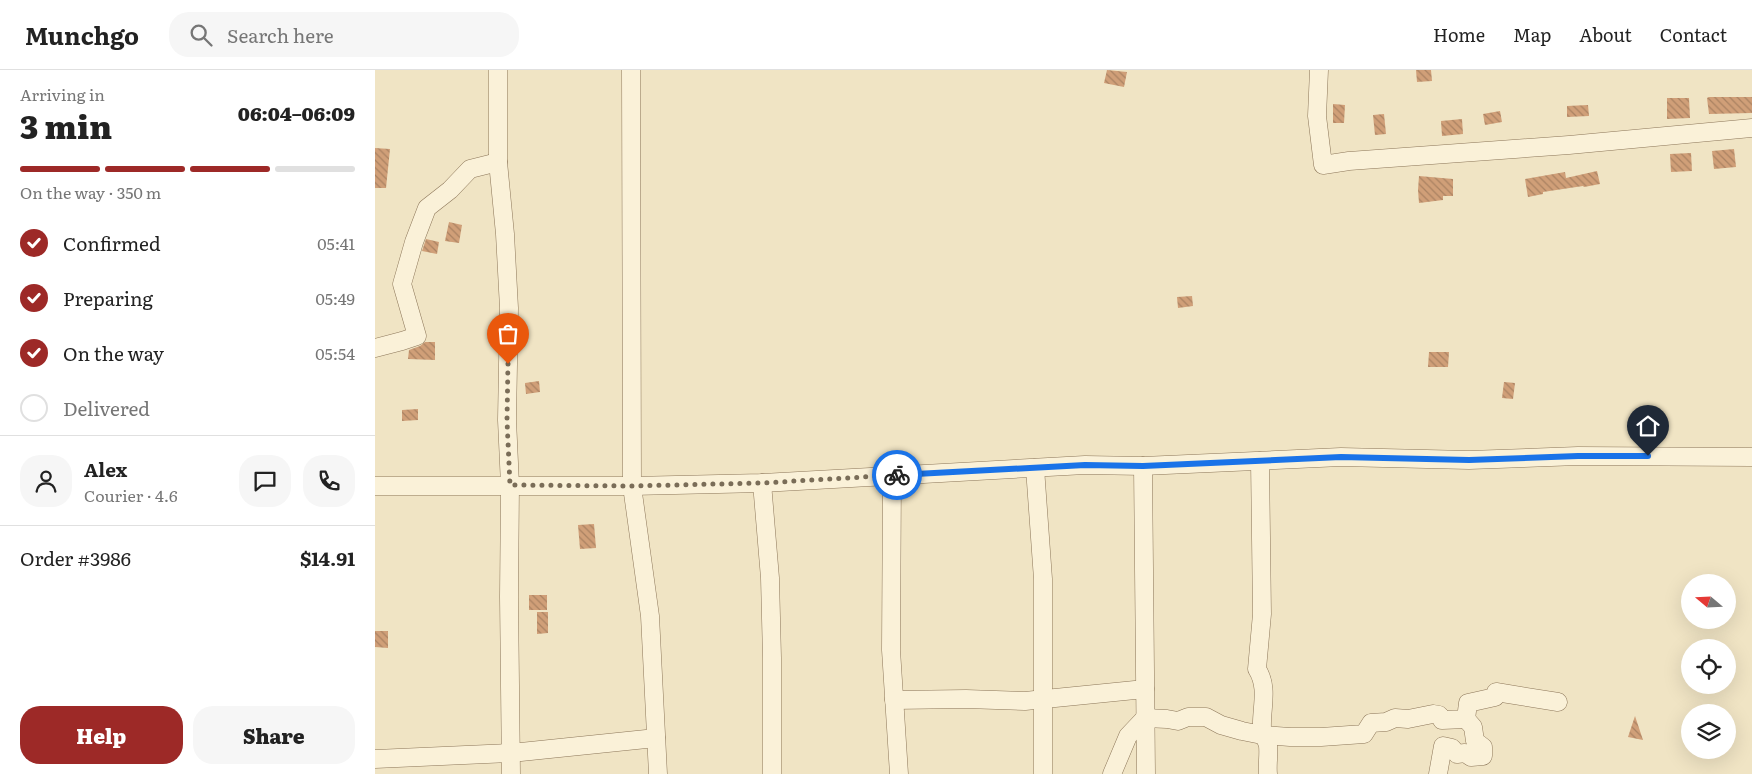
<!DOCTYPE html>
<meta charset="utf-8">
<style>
:root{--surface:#fff;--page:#f6f6f6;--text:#222;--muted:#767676;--line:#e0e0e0;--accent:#9d2927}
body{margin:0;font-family:Literata,serif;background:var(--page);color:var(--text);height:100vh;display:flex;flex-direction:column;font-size:19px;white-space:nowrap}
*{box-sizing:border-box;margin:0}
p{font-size:16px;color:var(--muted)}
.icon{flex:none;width:28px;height:28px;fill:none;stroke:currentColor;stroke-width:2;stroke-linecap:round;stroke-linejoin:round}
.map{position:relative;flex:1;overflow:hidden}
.side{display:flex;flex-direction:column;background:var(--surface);width:375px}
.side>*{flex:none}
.needle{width:32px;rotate:289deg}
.fabs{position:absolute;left:1306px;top:504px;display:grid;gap:10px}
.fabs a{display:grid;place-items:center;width:55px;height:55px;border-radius:50%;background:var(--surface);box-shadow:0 5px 20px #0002;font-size:25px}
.pin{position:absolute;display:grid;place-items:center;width:42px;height:42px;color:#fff;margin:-51px -21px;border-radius:50% 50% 50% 0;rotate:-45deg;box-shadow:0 0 5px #0007}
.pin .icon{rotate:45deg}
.courier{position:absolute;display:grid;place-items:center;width:50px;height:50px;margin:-25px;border:4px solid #1a73e8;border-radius:50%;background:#fff;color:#222;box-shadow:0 1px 6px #0007}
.overview em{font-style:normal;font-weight:800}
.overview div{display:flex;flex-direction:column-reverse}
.overview{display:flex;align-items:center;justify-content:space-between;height:85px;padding:0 20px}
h1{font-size:32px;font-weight:800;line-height:38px}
.bar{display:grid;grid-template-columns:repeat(4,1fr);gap:8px 5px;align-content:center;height:60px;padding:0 20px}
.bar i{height:6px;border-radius:4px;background:var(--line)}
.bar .selected{background:var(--accent)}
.bar p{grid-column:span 4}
.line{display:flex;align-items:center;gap:12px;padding:0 20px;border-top:1px solid var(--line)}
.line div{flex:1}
.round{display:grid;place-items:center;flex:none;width:52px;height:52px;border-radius:20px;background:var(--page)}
ol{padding:0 20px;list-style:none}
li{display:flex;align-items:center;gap:15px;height:55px}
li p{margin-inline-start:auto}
li .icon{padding:5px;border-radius:50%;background:var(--accent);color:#fff;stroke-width:4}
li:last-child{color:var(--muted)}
li i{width:28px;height:28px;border:2px solid var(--line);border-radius:50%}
.primary-button{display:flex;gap:10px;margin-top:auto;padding:10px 20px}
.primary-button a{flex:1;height:58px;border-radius:20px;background:var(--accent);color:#fff;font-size:20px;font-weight:800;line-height:58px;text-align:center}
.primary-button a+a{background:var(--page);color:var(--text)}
header{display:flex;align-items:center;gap:30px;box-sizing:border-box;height:70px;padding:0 25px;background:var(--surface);border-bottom:1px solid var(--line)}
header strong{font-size:24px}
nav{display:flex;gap:28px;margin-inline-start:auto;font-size:18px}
.search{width:350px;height:45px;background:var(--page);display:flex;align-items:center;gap:12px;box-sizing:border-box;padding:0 18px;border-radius:20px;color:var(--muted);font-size:19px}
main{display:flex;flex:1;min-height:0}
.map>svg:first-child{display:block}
</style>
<header>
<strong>Munchgo</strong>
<div class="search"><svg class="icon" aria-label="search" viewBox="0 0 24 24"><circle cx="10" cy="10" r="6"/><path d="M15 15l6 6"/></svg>Search here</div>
<nav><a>Home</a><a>Map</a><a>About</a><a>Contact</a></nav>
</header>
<main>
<section class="side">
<div class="overview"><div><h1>3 min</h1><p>Arriving in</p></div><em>06:04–06:09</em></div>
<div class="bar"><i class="selected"></i><i class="selected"></i><i class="selected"></i><i></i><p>On the way · 350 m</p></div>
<ol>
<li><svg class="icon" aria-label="check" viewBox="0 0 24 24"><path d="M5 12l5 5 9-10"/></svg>Confirmed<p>05:41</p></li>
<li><svg class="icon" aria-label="check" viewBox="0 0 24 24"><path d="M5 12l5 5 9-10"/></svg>Preparing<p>05:49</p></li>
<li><svg class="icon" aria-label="check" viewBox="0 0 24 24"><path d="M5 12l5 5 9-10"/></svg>On the way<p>05:54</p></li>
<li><i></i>Delivered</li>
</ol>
<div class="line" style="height:90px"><a class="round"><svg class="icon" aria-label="person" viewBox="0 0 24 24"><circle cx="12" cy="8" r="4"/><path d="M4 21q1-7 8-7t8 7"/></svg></a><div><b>Alex</b><p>Courier · 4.6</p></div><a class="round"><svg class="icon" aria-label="chat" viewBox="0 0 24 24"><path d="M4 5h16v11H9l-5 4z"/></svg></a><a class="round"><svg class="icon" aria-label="phone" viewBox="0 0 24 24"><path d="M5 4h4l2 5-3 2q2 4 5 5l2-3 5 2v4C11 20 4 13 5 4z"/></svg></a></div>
<div class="line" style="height:65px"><div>Order #3986</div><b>$14.91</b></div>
<div class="primary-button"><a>Help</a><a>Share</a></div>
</section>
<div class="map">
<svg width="1377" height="704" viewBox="0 0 1377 704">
<defs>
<pattern id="building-back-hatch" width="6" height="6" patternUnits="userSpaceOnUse" patternTransform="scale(1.25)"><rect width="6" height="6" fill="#d09f78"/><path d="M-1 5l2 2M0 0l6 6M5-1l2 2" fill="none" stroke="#aa8262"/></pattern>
</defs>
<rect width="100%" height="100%" fill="#f0e4c4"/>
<!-- building -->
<g fill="url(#building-back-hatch)">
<polygon points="732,0 752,2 749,17 729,13"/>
<polygon points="1041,0 1056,0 1057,11 1042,12"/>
<polygon points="1334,27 1377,27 1377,43 1334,44 1332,28"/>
<polygon points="1292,28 1314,28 1315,48 1292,49"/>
<polygon points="958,34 970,35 969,53 958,53"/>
<polygon points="1213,35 1214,46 1192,47 1192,36"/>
<polygon points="1125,41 1127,52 1110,55 1108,44"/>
<polygon points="1009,44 1011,64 1000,65 998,45"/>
<polygon points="1087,49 1088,64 1067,66 1066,51"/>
<polygon points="0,78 15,79 11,118 0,118"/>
<polygon points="1359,79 1361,97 1339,99 1337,81"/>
<polygon points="1316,83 1317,101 1296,102 1295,84"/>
<polygon points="1222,101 1225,114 1209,117 1208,116 1168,122 1168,124 1153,127 1150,109 1190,102 1191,108"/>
<polygon points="1044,106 1078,109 1078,126 1068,126 1068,130 1044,133 1043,120"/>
<polygon points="74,152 87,155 84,173 70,171"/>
<polygon points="51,169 64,172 62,184 47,181"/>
<polygon points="817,226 818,236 803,238 802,227"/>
<polygon points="50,272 60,272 60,290 33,289 34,280 45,276"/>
<polygon points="1054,282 1074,282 1073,297 1053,297"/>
<polygon points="164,311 165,322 151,324 150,313"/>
<polygon points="1129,312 1140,313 1138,329 1127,328"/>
<polygon points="43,339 43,350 27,351 27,340"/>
<polygon points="219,454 221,478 205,479 203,455"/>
<rect x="154" y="525" width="18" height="15"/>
<polygon points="162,542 173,542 173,563 162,564"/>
<polygon points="0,561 13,561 13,578 0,577"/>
<polygon points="1260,646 1268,670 1253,667"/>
</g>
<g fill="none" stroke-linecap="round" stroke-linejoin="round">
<!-- minor casing -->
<g stroke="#8c7659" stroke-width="19">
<g id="minor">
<polyline points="123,0 123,92 130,164 134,238 132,350 135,415 134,527 136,704"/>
<polyline points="256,0 257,416 275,546 283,704"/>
<polyline points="944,0 942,46 948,95 974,91 1194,75 1377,58"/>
<polyline points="0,278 27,271 42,266 27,214 39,172 52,138 75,120 95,99 123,92"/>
<path d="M885,391L887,544L882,599C894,618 886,638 887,658C887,666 892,669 893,676C894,685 892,695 893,704"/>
<polyline points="768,396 771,704"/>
<polyline points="660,398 668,509 668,704"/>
<polyline points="517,405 516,580 524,704"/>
<polyline points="387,413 395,508 397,588 397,704"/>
<polyline points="0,416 257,416 387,413 710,395 768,396 966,387 1094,390 1203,386 1377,387"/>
<polyline points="519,630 591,629 650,631 770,619"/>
<polyline points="0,689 136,683 281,668"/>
<polyline points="737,704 753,666 770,648 792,649 803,651 813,647 831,647 846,655 867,661 887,665 915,667 946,667 989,664 996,653 1011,652 1020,648 1033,649 1058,644 1064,645 1067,650 1091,649 1093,633 1120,627 1121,622 1183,632"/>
<polyline points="1063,704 1068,676 1077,678 1082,684 1090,683 1096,687 1108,686 1108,677 1100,671 1098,657 1091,649"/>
</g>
</g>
<!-- minor -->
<use href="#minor" stroke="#faf1d8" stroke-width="18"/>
</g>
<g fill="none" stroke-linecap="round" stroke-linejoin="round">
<!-- done -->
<polyline stroke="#7a6d58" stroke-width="5" stroke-dasharray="0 9" points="133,294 132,350 135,415 256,416 387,413 522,405"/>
<!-- route -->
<polyline stroke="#1a73e8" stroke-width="6" points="522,405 710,395 768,396 966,387 1094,390 1203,386 1273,386"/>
</g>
</svg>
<div class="fabs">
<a><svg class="needle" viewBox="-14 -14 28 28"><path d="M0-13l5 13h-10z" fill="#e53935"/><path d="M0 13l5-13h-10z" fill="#767676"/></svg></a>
<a><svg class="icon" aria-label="locate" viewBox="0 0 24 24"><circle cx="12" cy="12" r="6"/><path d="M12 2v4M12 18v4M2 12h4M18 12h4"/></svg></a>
<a><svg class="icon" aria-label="layers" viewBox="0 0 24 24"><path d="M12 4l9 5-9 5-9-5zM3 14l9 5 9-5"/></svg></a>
</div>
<div class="pin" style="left:133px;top:294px;background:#ea580c"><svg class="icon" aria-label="bag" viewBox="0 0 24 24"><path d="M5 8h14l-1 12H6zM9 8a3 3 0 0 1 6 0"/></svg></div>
<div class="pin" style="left:1273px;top:386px;background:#1f2937"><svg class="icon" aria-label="home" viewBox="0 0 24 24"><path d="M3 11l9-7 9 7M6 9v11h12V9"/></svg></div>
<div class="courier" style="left:522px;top:405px"><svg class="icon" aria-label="bike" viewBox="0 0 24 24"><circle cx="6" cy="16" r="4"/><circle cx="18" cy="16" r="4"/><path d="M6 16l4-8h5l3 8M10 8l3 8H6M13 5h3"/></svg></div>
</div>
</main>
